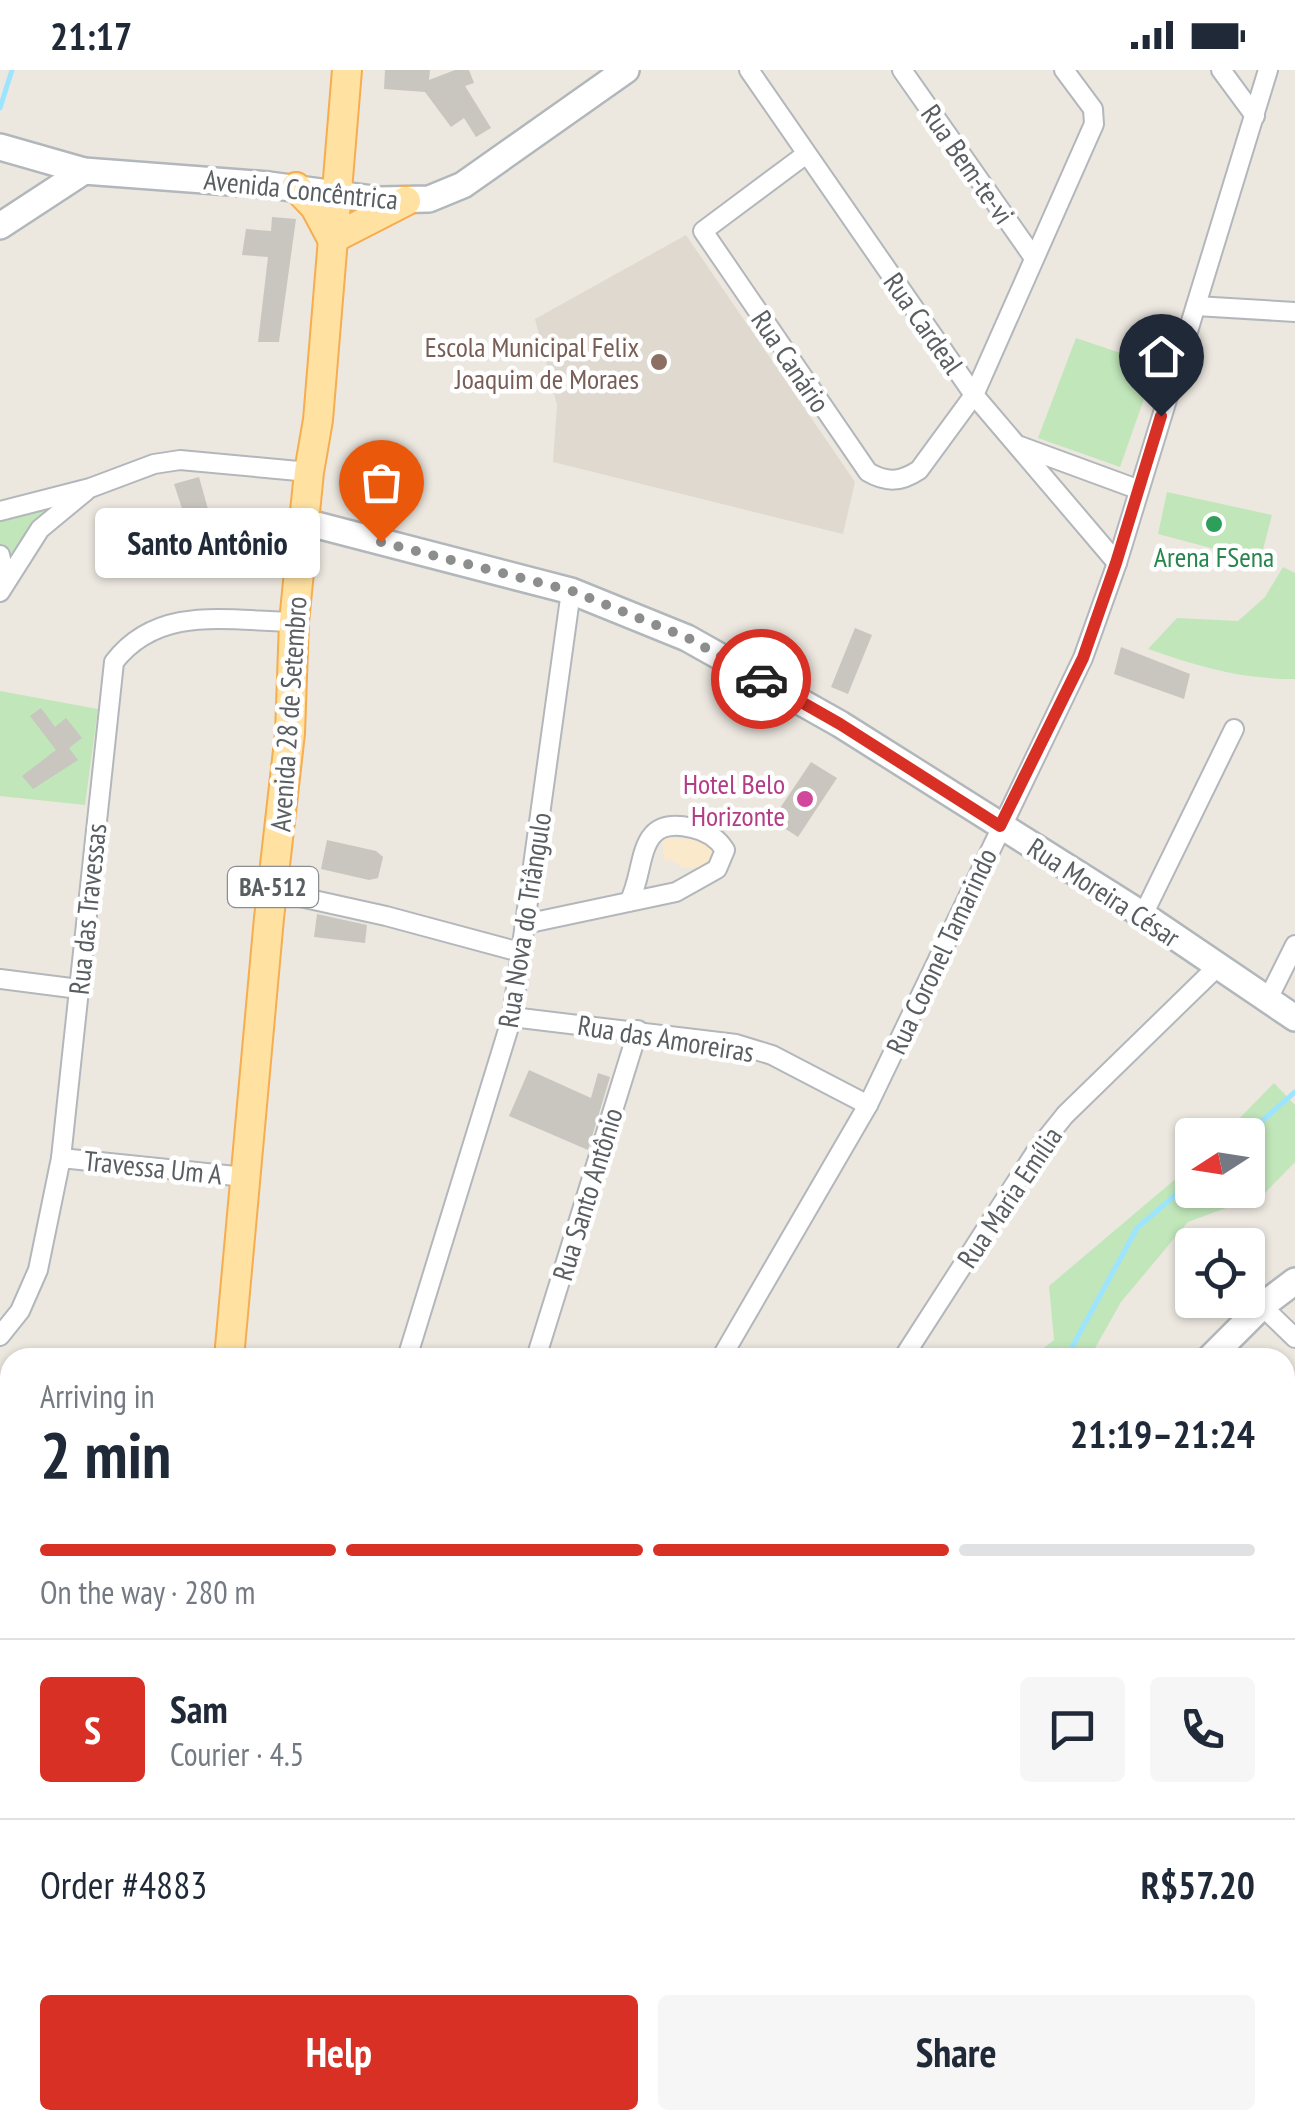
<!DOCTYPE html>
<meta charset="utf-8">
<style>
:root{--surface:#fff;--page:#f6f6f7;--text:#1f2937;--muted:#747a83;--line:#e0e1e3;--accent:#d93025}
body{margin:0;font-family:"PT Sans Narrow",sans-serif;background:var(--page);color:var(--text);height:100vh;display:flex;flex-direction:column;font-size:38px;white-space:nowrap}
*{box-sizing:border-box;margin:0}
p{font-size:32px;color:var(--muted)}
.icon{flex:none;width:55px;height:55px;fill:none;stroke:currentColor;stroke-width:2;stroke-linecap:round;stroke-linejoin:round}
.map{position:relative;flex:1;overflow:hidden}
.drawer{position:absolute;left:0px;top:1278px;width:1295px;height:782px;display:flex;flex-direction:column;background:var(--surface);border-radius:30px 30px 0 0;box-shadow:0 2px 8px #0004}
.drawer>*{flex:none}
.needle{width:65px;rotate:258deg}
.fabs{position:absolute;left:1175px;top:1048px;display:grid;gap:20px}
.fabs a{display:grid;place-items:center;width:90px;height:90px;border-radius:10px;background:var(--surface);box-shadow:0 2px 8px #0004;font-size:50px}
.pin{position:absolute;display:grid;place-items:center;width:85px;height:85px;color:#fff;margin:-102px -42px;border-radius:50% 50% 50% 0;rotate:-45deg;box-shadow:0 0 10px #0007}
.pin .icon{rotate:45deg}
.courier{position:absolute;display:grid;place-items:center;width:100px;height:100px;margin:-50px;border:8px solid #d93025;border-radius:50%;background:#fff;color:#222;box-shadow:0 2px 12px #0007}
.bubble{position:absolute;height:70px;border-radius:10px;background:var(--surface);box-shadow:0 2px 8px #0004;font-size:32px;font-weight:600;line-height:70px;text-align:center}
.summary em{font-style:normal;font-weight:600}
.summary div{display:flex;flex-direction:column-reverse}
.summary{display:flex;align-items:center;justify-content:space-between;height:170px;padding:0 40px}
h1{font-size:65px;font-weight:600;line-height:75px}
.bar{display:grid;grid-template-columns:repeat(4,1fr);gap:15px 10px;align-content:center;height:120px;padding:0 40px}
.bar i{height:12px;border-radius:8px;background:var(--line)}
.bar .selected{background:var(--accent)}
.bar p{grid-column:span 4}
.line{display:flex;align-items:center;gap:25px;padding:0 40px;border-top:2px solid var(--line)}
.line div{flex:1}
.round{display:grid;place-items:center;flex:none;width:105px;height:105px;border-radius:10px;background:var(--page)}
.action{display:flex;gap:20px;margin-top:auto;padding:20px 40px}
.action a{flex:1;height:115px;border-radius:10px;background:var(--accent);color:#fff;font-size:40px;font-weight:600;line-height:115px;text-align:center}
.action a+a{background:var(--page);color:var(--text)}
.status{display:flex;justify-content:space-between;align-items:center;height:70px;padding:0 50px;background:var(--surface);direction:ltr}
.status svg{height:28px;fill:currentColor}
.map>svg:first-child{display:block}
</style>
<div class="status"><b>21:17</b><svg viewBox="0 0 49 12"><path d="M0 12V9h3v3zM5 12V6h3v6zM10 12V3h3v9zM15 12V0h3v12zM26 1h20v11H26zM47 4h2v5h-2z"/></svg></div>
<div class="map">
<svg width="1295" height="2058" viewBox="0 0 1295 2058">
<rect width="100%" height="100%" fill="#ece8e0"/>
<!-- education -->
<polygon fill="#dfd9d0" points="686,165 855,412 843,464 553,392 557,335 535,249"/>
<!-- green -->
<g fill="#c1e6ba">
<polygon points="1076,268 1156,295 1120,397 1038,368"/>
<polygon points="1167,422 1272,445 1260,491 1158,464"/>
<polygon points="78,423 35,451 0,517 0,446"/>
<path d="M1283,497L1295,503V609C1239,609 1200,597 1148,579L1177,548L1238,551L1265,527Z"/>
<polygon points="0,621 98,639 85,735 0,726"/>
<polygon points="1274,1013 1295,1035 1295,1092 1264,1124 1188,1152 1121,1232 1090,1287 1032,1287 1054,1270 1049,1216 1192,1095 1192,1120 1248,1120 1248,1065 1223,1065"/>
</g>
<!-- sand -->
<polygon fill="#fbe9cc" points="662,768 712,770 718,777 710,796 683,798 670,789 665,793"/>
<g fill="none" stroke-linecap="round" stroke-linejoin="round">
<!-- stream -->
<g stroke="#9de4ff" stroke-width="5">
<polyline points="0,38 12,0"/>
<polyline points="1246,1065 1295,1022"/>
<polyline points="1066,1288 1137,1158 1192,1111"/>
</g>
</g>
<!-- building -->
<g fill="#c9c5bf">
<polygon points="385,0 430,0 429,10 455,0 469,0 474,13 465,16 491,58 476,67 464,48 451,57 425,22 384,19"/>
<polygon points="272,147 296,149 279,272 258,272 268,187 242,185 246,159 271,161"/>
<polygon points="199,407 216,468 194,475 174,414"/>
<polygon points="855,558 872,565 848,624 831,617"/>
<polygon points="1121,577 1190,604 1184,629 1114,604"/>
<polygon points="41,638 55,657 66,648 82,668 69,678 78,690 33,719 22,706 56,680 30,646"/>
<polygon points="811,692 837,708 798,767 772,750"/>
<polygon points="327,770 376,781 383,787 378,808 369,810 321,799"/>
<polygon points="317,844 367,855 365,873 314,867"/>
<polygon points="529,1000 591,1028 598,1003 610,1007 588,1080 509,1046"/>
</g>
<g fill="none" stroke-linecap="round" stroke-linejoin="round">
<!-- street casing -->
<g stroke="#b3b7bb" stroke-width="22">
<g id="street">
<polyline points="749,0 974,325 1117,493"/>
<polyline points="902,0 1034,188"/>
<polyline points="1221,0 1255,46"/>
<path d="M805,85L703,161L868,402C887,413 901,412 919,400L974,325L1094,54L1093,39L1064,0"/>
<polyline points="1196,236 1295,242"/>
<polyline points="1020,376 1137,419"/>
<polyline points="0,441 90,418 154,394 180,390 309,402"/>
<polyline points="0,485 6,510"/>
<polyline points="0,522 40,459 86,421"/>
<polyline points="273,821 386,846 520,882"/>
<polyline points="1143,845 1234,659"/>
<path d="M525,854L676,822L717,799L725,780C717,767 706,761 692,758C634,744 647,799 629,832"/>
<polyline points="0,909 79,919"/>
<polyline points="1268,929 1295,875"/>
<polyline points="512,947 736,974 772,985 868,1035"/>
<polyline points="61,1088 245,1107"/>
<polyline points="1262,1236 1295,1268"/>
<path d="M0,1266L20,1241L38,1200L61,1088L114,592C159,534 228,551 294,552"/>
<polyline points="407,1288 512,947 571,521"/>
<polyline points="536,1288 638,960"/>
<polyline points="721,1288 868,1035 1083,588 1117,493 1268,0"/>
<polyline points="903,1288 1037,1080 1065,1045 1218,896"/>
<polyline points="0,1572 10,1571"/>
<polyline points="1285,1878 1295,1883"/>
<polyline points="391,2058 392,2050"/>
<polyline points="1289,2058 1295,2050"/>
</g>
</g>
<!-- secondary casing -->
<g stroke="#b2b7bb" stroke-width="30">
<g id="secondary">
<polyline points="0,77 84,101 269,115 380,130 429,129 463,115 626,0"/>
<polyline points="0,156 84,101"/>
<polyline points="305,452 571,521 687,568 840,654 1143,845 1295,948"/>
<polyline points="1210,1288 1262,1236 1295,1211"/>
<polyline points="0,1762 10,1794"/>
<polyline points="242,2050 248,2058"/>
<polyline points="968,2058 977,2050"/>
</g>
</g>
<!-- primary casing -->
<g stroke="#f6ad4f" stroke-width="32">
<g id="primary">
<polyline points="296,117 315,137 332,169 406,131"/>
<polyline points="229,1288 269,848 290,663 294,552 309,402 318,350 347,0"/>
<polyline points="167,2058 168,2050"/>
</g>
</g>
<!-- street -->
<use href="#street" stroke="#fff" stroke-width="18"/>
<!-- secondary -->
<use href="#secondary" stroke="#fff" stroke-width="25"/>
<!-- primary -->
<use href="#primary" stroke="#ffe1a2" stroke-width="28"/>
</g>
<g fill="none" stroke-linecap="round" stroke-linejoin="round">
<!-- done -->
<polyline stroke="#8c8e8d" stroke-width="10" stroke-dasharray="0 18" points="381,472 572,521 688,568 761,609"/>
<!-- route -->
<polyline stroke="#d93025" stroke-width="12" points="761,609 840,654 1000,756 1083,588 1116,493 1161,346"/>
</g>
<!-- markers -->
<circle fill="#8d6e63" stroke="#fff" stroke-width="4" cx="659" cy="292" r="10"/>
<circle fill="#2e9e5b" stroke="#fff" stroke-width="4" cx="1214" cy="454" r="10"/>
<circle fill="#d1479c" stroke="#fff" stroke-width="4" cx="805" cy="729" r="10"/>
<g text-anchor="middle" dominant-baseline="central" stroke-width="9" stroke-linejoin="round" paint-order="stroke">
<!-- shield labels -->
<rect fill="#fff" stroke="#8b8e90" stroke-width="2.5" x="228" y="797" width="90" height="40" rx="8"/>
<g font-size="25" font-weight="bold" fill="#595e61">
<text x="273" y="817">BA-512</text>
</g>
<!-- street labels -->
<g font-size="28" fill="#595e61" stroke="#fff">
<text transform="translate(968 94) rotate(55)">Rua Bem-te-vi</text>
<text transform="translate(301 119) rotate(6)">Avenida Concêntrica</text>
<text transform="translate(924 253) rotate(55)">Rua Cardeal</text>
<text transform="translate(791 291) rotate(56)">Rua Canário</text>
<text transform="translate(288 644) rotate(-86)">Avenida 28 de Setembro</text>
<text transform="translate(1104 822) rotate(33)">Rua Moreira César</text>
<text transform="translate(87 839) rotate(-84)">Rua das Travessas</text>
<text transform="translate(524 850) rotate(-81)">Rua Nova do Triângulo</text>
<text transform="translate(941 881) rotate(-65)">Rua Coronel Tamarindo</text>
<text transform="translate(666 968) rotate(9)">Rua das Amoreiras</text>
<text transform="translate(153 1097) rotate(6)">Travessa Um A</text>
<text transform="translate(587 1124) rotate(-73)">Rua Santo Antônio</text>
<text transform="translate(1009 1127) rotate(-56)">Rua Maria Emília</text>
</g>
<!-- education labels -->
<g font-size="28" fill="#785e54" stroke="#fff" text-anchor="end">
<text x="639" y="276">Escola Municipal Felix<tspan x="639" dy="32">Joaquim de Moraes</tspan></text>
</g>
<!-- leisure labels -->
<g font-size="28" fill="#27864d" stroke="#fff">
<text x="1214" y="486">Arena FSena</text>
</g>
<!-- hotel labels -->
<g font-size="28" fill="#b23c85" stroke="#fff" text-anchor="end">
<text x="785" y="713">Hotel Belo<tspan x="785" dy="32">Horizonte</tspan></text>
</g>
</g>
</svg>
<div class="fabs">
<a><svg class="needle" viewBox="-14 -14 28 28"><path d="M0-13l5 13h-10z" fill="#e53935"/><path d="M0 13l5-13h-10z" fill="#747a83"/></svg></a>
<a><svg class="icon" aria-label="locate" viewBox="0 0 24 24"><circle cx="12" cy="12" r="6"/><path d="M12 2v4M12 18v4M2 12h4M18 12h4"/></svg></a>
</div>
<div class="pin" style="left:381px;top:472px;background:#ea580c"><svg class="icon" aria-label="bag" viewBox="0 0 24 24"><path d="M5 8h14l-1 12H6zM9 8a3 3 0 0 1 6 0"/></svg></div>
<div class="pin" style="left:1161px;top:346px;background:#1f2937"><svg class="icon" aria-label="home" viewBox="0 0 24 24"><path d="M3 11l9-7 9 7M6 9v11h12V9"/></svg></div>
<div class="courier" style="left:761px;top:609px"><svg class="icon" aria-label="car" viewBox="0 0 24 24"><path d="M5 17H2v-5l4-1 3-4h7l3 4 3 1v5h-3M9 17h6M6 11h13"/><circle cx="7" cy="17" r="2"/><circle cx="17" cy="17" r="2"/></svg></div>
<div class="bubble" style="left:95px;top:438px;width:225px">Santo Antônio</div>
<section class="drawer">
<div class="summary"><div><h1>2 min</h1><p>Arriving in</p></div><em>21:19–21:24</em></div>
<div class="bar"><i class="selected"></i><i class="selected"></i><i class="selected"></i><i></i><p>On the way · 280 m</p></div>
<div class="line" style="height:180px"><b class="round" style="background:var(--accent);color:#fff">S</b><div><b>Sam</b><p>Courier · 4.5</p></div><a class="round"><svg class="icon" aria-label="chat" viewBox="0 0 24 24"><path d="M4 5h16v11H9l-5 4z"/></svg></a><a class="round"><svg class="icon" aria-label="phone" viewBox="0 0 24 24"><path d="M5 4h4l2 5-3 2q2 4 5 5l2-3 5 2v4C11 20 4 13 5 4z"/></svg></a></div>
<div class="line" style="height:130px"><div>Order #4883</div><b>R$57.20</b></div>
<div class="action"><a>Help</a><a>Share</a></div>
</section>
</div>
